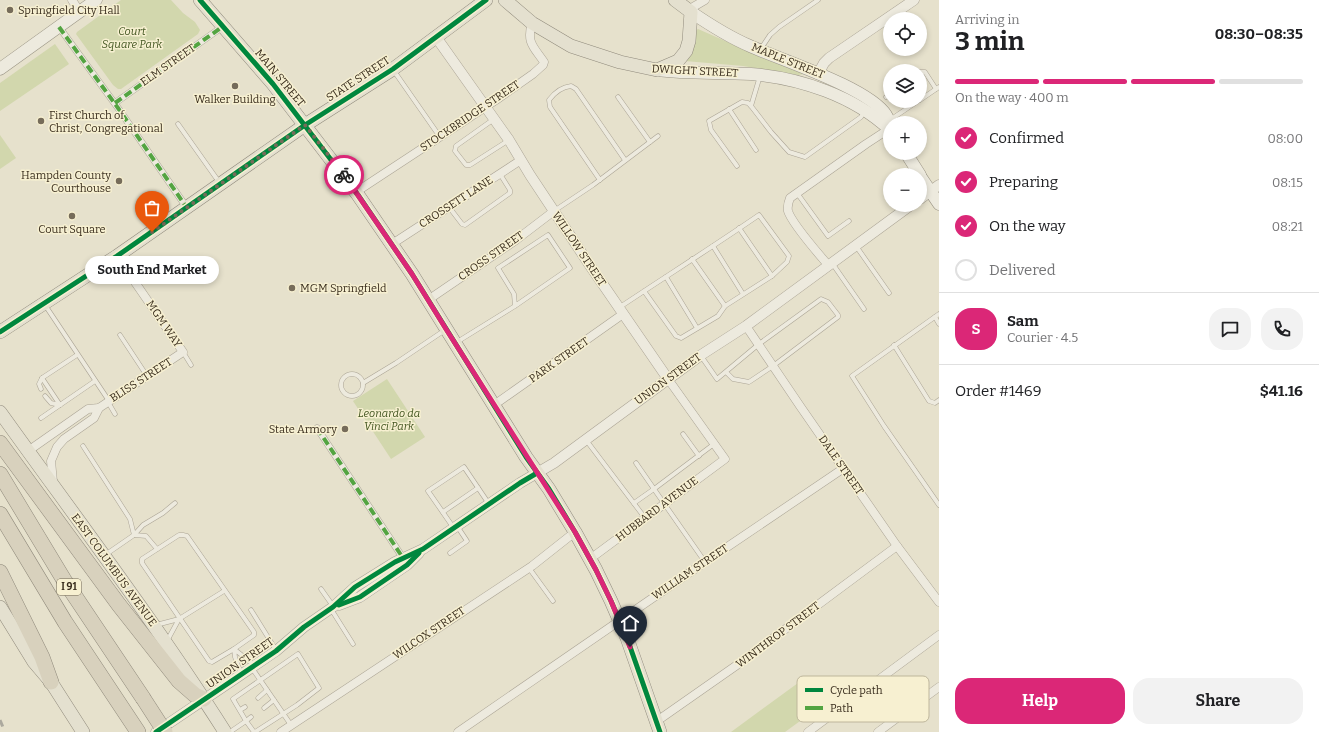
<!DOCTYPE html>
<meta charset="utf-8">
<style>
:root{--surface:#fff;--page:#f2f2f2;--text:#202124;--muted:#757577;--line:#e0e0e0;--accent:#db2777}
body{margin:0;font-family:Bitter,serif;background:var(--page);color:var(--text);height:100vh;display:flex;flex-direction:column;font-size:15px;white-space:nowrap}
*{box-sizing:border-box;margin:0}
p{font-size:13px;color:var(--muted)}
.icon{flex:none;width:22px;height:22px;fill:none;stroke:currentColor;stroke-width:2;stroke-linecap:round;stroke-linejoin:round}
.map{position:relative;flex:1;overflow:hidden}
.panel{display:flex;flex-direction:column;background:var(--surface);width:380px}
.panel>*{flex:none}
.controls{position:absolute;left:883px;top:12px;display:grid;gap:8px}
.controls a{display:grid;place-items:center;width:44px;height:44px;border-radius:50%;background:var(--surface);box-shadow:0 2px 6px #0003;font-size:20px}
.pin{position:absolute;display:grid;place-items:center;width:34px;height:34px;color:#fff;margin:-41px -17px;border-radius:50% 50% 50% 0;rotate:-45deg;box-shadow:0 0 4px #0007}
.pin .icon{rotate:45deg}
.courier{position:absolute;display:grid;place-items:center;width:40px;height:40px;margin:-20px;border:3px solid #db2777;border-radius:50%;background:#fff;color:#222;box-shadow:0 1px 5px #0007}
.bubble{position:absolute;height:28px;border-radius:14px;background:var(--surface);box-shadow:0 2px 6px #0003;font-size:13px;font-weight:700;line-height:28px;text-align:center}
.headline em{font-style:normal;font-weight:700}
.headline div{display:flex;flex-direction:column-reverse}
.headline{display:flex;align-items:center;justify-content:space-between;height:68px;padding:0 16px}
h1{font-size:26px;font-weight:700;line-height:30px}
.bar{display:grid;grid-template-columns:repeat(4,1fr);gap:6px 4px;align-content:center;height:48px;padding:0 16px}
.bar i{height:5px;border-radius:3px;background:var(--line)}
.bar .active{background:var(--accent)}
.bar p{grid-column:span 4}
.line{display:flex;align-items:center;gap:10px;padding:0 16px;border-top:1px solid var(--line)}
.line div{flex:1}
.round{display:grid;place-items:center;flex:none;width:42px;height:42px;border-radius:16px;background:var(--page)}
ol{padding:0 16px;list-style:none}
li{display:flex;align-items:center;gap:12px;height:44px}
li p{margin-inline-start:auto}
li .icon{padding:4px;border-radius:50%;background:var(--accent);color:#fff;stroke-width:4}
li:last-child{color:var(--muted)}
li i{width:22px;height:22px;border:2px solid var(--line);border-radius:50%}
.button{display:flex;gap:8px;margin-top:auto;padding:8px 16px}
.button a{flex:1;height:46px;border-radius:16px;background:var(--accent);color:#fff;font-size:16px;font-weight:700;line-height:46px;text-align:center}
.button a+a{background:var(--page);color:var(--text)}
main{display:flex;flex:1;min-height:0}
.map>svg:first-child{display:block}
</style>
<main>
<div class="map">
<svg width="939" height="732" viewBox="0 0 939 732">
<rect width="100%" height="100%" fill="#e6e1cc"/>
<!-- green -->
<g fill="#d2d7ad">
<polygon points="121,0 171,0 183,13 195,22 200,30 198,34 121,89 118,89 113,85 76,34 77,32"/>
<polygon points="698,29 773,62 802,72 804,74 798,75 743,66 685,61 695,31"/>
<polygon points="55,44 69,64 0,111 0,83"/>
<polygon points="0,135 16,158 0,169"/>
<polygon points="387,379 425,437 391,459 353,401"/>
<polygon points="798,683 818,708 785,732 731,732"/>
</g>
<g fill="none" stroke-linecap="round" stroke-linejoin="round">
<!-- service casing -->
<g stroke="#aba495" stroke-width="5">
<g id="service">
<polyline points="760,50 770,35 779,27 818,0"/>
<polyline points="394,71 440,137"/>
<polyline points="920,72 925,72 936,89"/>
<polyline points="618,97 650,142"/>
<polyline points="886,97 890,94"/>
<polyline points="920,100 939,87"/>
<polyline points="751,106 760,76"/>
<polyline points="729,109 756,150"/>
<polyline points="494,119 456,146 455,151 466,165 470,165 509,140"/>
<polyline points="890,120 918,101"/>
<polyline points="178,124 219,182"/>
<polyline points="737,166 711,130 709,121 742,102 748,103 751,106 771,132 789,152 805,157 861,117 864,112"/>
<path d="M600,180L550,107L549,100C555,92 561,87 571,86L576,89L625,160"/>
<polyline points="797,193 828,236 849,221"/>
<polyline points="449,207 462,224 465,225 510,193 510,190 500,174"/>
<polyline points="554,211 593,185 658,136"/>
<polyline points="739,228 772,276"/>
<polyline points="713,246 743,294"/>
<polyline points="856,246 889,293"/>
<polyline points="692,259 725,306"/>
<polyline points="832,263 864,309"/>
<polyline points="666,277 697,328"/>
<polyline points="45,305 109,401"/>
<path d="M619,308L623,305C668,275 714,246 759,215L789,256L787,262L772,276L725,306L718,316L681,338L676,336L644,291"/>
<polyline points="939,314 852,376 884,426 939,505"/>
<polyline points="935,317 939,324"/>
<polyline points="120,335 147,376"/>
<polyline points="457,342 515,306 570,268 548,235 498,268 514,294 515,306"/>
<polyline points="894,345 929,401 935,403 939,400"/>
<polyline points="183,352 191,365"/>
<polyline points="701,356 717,379 759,344 821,299 828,302 838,315 838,317 773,366 749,382 733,379 726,372"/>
<circle cx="352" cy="385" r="11"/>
<polyline points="42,378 60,405"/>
<polyline points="363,383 396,363 445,330"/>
<polyline points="41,389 39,384 42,378 77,355"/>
<polyline points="45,396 51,403 60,405"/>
<polyline points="108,402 115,414"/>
<polyline points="41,418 95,381"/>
<polyline points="683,434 699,456"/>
<polyline points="586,440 645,518"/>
<polyline points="83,446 130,519 134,535"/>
<polyline points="634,503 654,489 636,463"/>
<polyline points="443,512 478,488"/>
<polyline points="453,527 428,491 464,467 489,504"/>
<polyline points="135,535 146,536 157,549"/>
<polygon points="179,535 183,535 187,536 254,632 254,635 234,649 212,662 209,661 142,563 142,559"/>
<polyline points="450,553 467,541 457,526"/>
<polyline points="105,555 134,535 143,525 163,513 175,503"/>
<polyline points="705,562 654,489 714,444"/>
<polyline points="529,568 553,601"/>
<polyline points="321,589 333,606"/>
<polyline points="331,609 353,644"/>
<polyline points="251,610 276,650"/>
<polyline points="179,619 224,591"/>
<polyline points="156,625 179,619 167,641"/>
<polyline points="252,668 291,725"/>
<polyline points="241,674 235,657 234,649 254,665"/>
<polyline points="258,698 267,690"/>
<polyline points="264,708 274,700"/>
<polyline points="240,710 245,707"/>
<polyline points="251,717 246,721 254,732"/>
<polyline points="230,732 246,721 233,699 298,654 319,688 297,705 255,732"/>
</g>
</g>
<!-- pedestrian casing -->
<g stroke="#aba495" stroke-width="7">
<g id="pedestrian">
<polyline points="59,27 118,108 187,208"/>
<polyline points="115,103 222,27"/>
<polyline points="317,428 403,558"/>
</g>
</g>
<!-- minor casing -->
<g stroke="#aba495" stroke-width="9">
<g id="minor">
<polyline points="72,0 80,12"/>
<polyline points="688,10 705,0"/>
<path d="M356,192L496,100L533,74L543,65L544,62C534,47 526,43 532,23"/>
<polyline points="392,244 521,160"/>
<path d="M828,265C818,253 792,224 788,211C787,206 788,203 790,198L866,144L889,129"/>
<polyline points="428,300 516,240 554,211"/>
<polyline points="746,326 800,406 897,546 939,602"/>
<polyline points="494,405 623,314"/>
<polyline points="28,451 88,409 99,408 183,352 117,256"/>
<polyline points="53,482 51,461 57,447 64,439 94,418 99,408"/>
<polyline points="590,559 725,459 668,379"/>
<polyline points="657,721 737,665 897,546"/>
<polyline points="281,732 532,566 575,532"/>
<polyline points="458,732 705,562 844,468"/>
<polyline points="808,732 939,635"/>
<polyline points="878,732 939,687"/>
</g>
</g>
<!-- tertiary casing -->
<g stroke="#aba495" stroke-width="11">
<g id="tertiary">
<polyline points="436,37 509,140 530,175 591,267 668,379"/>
<polyline points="818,74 824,63 829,58 914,0"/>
<polyline points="920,199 939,185"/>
<polyline points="339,605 360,597 407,565 419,553"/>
<polyline points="156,732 276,651 304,627 333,607 355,587 395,562 423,549 520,483 554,463 701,355 746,326 911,205"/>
</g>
</g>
<!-- secondary casing -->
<g stroke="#9a9485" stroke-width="13">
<g id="secondary">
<path d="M691,12C710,25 729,37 750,46C781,60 869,88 886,115C889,119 889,124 889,129"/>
<polyline points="0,69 96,0"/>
<path d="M657,70C688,74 720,72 751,74C800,78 854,96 890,130"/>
<polyline points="906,153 920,175"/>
<polyline points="920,176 939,204"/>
</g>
</g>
<!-- primary casing -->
<g stroke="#908a7c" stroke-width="14">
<g id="primary">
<polyline points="200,0 273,84 358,195 412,274 526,457 549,489 575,532 596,570 611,601 627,638 660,732"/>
<polyline points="505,0 532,23 571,46 620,62 657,70 678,61 686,51 689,41 691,12 675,0"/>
<polyline points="0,332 117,256 305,125 393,69 486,0"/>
<path d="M0,412C76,518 155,622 225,732"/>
<polyline points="0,607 34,662 51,682 83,732"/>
</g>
</g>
<!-- motorway casing -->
<g stroke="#908a7c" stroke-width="16">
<g id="motorway">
<polyline points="0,443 119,605 179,681 195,695 204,699"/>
<polyline points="0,474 64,580 143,698"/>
<polyline points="0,514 65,622 138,732"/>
<polyline points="0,572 42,657 51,682"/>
</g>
</g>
<!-- service -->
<use href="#service" stroke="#edeade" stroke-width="4"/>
<!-- pedestrian -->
<use href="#pedestrian" stroke="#edeade" stroke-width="6"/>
<!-- minor -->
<use href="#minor" stroke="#edeade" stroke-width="8"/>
<!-- tertiary -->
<use href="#tertiary" stroke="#edeade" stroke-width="10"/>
<!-- secondary -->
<use href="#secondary" stroke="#edeade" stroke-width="12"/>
<!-- primary -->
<use href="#primary" stroke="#e4e0cf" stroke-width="13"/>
<!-- motorway -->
<use href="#motorway" stroke="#d8d1bd" stroke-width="15"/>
<!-- rail -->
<polyline stroke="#aca99e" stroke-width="3" stroke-dasharray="7 7" stroke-linecap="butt" points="0,720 5,732"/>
<!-- motorway-bridge casing -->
<g stroke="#908a7c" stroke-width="16" stroke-linecap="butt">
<polyline id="motorway-bridge" points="143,698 165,732"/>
</g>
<!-- motorway-bridge -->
<use href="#motorway-bridge" stroke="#d8d1bd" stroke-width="15"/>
<!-- quiet -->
<g stroke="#53a441" stroke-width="4" stroke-dasharray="8 4" stroke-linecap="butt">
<polyline points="59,27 118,108 187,208"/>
<polyline points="115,103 222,27"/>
<polyline points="317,428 403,558"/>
</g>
<!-- cycleway casing -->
<g stroke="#f7f0d1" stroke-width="8">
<g id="cycleway">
<polyline points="200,0 273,84 358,195 412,274 526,457 549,489 575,532 596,570 611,601 627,638 660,732"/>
<polyline points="0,332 117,256 305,125 393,69 486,0"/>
<polyline points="339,605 360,597 407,565 419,553"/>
<polyline points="156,732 276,651 304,627 333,607 355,587 395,562 423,549 520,483 537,473"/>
</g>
</g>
<!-- cycleway -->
<use href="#cycleway" stroke="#00873e" stroke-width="5"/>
</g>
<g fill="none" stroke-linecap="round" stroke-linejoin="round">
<!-- done -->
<polyline stroke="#766c5a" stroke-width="4" stroke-dasharray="0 7.2" points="152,232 305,125 344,175"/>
<!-- route -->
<polyline stroke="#db2777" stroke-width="5" points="344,175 412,274 446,329 575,532 596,570 611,601 630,647"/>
</g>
<!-- markers -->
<g fill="#766c5a" stroke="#f7f0d1" stroke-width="1.5">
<circle cx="10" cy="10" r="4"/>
<circle cx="235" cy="86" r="4"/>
<circle cx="41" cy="121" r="4"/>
<circle cx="119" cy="181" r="4"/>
<circle cx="72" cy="216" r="4"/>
<circle cx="292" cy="288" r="4"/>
<circle cx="345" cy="429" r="4"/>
</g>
<g text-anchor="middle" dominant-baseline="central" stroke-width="3" stroke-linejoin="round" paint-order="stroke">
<!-- shield labels -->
<rect fill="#f7f0d1" stroke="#726853" stroke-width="1" x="57" y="579" width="24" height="16" rx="3"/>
<g font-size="10" font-weight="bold" fill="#392d1d">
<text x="69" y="587">I 91</text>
</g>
<!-- poi labels -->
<g font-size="11" fill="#392d1d" stroke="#f7f0d1" text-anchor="start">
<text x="18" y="10">Springfield City Hall</text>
<text x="235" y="99" text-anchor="middle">Walker Building</text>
<text x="49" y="115">First Church of<tspan x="49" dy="13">Christ, Congregational</tspan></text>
<text x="111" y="175" text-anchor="end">Hampden County<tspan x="111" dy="13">Courthouse</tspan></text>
<text x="72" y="229" text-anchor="middle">Court Square</text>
<text x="300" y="288">MGM Springfield</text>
<text x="337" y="429" text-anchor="end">State Armory</text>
</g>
<!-- park labels -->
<g font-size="11" font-style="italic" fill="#445722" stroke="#f7f0d1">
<text x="132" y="31">Court<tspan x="132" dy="13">Square Park</tspan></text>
<text x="389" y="413">Leonardo da<tspan x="389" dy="13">Vinci Park</tspan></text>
</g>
<!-- street labels -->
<g font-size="11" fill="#392d1d" stroke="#f7f0d1">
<text transform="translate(788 61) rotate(22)">MAPLE STREET</text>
<text transform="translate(168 65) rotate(-35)">ELM STREET</text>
<text transform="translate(695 71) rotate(3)">DWIGHT STREET</text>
<text transform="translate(280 78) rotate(50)">MAIN STREET</text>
<text transform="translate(358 79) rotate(-33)">STATE STREET</text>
<text transform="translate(470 116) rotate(-34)">STOCKBRIDGE STREET</text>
<text transform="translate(456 202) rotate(-33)">CROSSETT LANE</text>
<text transform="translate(579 249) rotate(56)">WILLOW STREET</text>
<text transform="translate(491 256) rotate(-35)">CROSS STREET</text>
<text transform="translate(164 324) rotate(56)">MGM WAY</text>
<text transform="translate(559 360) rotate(-35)">PARK STREET</text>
<text transform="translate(668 379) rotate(-36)">UNION STREET</text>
<text transform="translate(141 380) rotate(-33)">BLISS STREET</text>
<text transform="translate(841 465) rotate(55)">DALE STREET</text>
<text transform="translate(657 509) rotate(-37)">HUBBARD AVENUE</text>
<text transform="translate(114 570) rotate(54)">EAST COLUMBUS AVENUE</text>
<text transform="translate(690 572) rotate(-34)">WILLIAM STREET</text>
<text transform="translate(429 633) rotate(-34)">WILCOX STREET</text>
<text transform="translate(778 635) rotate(-37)">WINTHROP STREET</text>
<text transform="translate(240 663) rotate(-35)">UNION STREET</text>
</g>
</g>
<!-- legend -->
<rect x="797" y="676" width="132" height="46" rx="6" fill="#f7f0d1" stroke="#beb69b" stroke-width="1"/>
<rect x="805" y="688" width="18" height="4" fill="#00873e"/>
<rect x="805" y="706" width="18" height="4" fill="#53a441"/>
<g font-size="11" fill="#392d1d">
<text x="830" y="694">Cycle path</text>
<text x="830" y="712">Path</text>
</g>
</svg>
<div class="controls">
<a><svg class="icon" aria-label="locate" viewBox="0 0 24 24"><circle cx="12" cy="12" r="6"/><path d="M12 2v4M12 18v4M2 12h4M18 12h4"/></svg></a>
<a><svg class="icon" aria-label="layers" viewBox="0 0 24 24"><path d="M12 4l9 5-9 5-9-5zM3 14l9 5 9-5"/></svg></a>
<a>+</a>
<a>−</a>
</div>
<div class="pin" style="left:152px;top:232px;background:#ea580c"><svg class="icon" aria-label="bag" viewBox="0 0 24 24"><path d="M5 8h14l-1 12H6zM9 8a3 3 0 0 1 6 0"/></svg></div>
<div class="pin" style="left:630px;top:647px;background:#1f2937"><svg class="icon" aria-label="home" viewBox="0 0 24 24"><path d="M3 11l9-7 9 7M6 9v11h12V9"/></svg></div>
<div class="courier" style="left:344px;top:175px"><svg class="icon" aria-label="bike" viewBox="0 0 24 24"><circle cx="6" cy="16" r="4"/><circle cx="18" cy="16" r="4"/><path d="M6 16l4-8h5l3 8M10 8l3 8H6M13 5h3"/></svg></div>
<div class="bubble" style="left:85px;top:256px;width:134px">South End Market</div>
</div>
<section class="panel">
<div class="headline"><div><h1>3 min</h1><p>Arriving in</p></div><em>08:30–08:35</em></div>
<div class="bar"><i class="active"></i><i class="active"></i><i class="active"></i><i></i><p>On the way · 400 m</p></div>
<ol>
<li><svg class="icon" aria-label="check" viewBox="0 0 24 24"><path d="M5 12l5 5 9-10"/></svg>Confirmed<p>08:00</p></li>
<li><svg class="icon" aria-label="check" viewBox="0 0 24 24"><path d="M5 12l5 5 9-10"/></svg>Preparing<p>08:15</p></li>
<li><svg class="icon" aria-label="check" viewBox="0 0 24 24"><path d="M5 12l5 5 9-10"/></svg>On the way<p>08:21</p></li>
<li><i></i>Delivered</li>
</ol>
<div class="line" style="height:72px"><b class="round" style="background:var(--accent);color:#fff">S</b><div><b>Sam</b><p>Courier · 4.5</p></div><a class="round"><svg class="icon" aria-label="chat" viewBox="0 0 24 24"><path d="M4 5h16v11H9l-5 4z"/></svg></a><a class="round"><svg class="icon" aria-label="phone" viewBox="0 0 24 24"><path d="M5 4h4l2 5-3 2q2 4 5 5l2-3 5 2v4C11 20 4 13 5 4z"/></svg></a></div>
<div class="line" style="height:52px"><div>Order #1469</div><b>$41.16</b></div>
<div class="button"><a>Help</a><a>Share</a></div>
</section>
</main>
